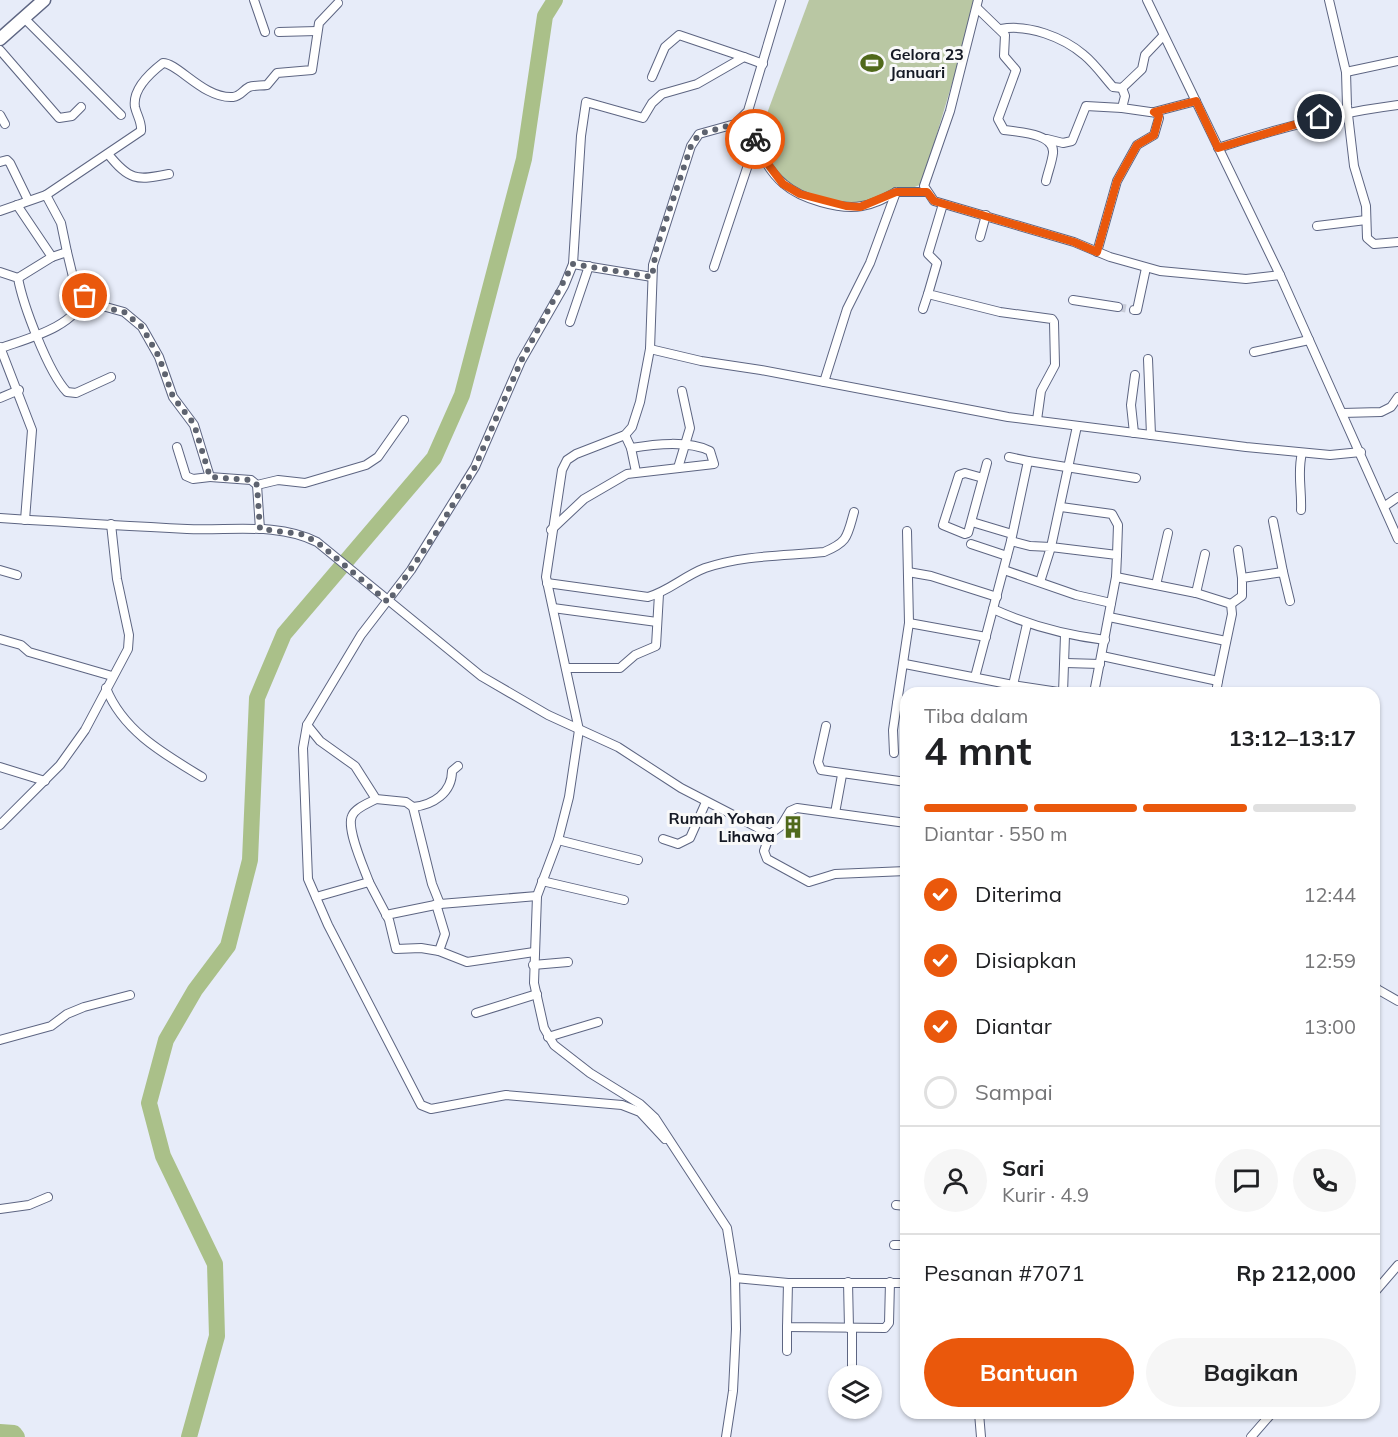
<!DOCTYPE html>
<html lang="id">
<meta charset="utf-8">
<style>
:root{--surface:#fff;--page:#f6f6f6;--text:#202124;--muted:#757577;--line:#e0e0e0;--accent:#ea580c}
body{margin:0;font-family:Mulish,sans-serif;background:var(--page);color:var(--text);height:100vh;display:flex;flex-direction:column;font-size:22px;white-space:nowrap}
*{box-sizing:border-box;margin:0}
p{font-size:20px;color:var(--muted)}
.icon{flex:none;width:33px;height:33px;fill:none;stroke:currentColor;stroke-width:2;stroke-linecap:round;stroke-linejoin:round}
.map{position:relative;flex:1;overflow:hidden}
.drawer{position:absolute;left:900px;top:687px;width:480px;height:732px;display:flex;flex-direction:column;background:var(--surface);border-radius:18px;box-shadow:0 2px 4px #0004}
.drawer>*{flex:none}
.fabs{position:absolute;left:828px;top:1365px;display:grid;gap:12px}
.fabs a{display:grid;place-items:center;width:54px;height:54px;border-radius:50%;background:var(--surface);box-shadow:0 2px 4px #0004;font-size:30px}
.pin{position:absolute;display:grid;place-items:center;width:51px;height:51px;color:#fff;margin:-26px;border:3px solid #fff;border-radius:50%;box-shadow:0 2px 6px #0007}
.courier{position:absolute;display:grid;place-items:center;width:60px;height:60px;margin:-30px;border:4px solid #ea580c;border-radius:50%;background:#fff;color:#222;box-shadow:0 2px 8px #0007}
.headline em{font-style:normal;font-weight:700}
.headline div{display:flex;flex-direction:column-reverse}
.headline{display:flex;align-items:center;justify-content:space-between;height:102px;padding:0 24px}
h1{font-size:39px;font-weight:700;line-height:45px}
.bar{display:grid;grid-template-columns:repeat(4,1fr);gap:9px 6px;align-content:center;height:72px;padding:0 24px}
.bar i{height:8px;border-radius:4px;background:var(--line)}
.bar .selected{background:var(--accent)}
.bar p{grid-column:span 4}
.line{display:flex;align-items:center;gap:15px;padding:0 24px;border-top:2px solid var(--line)}
.line div{flex:1}
.round{display:grid;place-items:center;flex:none;width:63px;height:63px;border-radius:32px;background:var(--page)}
ol{padding:0 24px;list-style:none}
li{display:flex;align-items:center;gap:18px;height:66px}
li p{margin-inline-start:auto}
li .icon{padding:6px;border-radius:50%;background:var(--accent);color:#fff;stroke-width:4}
li:last-child{color:var(--muted)}
li i{width:33px;height:33px;border:3px solid var(--line);border-radius:50%}
.primary-button{display:flex;gap:12px;margin-top:auto;padding:12px 24px}
.primary-button a{flex:1;height:69px;border-radius:36px;background:var(--accent);color:#fff;font-size:24px;font-weight:700;line-height:69px;text-align:center}
.primary-button a+a{background:var(--page);color:var(--text)}
.map>svg:first-child{display:block}
</style>
<div class="map">
<svg width="1398" height="1437" viewBox="0 0 1398 1437">
<rect width="100%" height="100%" fill="#e7ecf9"/>
<!-- green -->
<polygon fill="#b9c7a3" points="809,0 977,0 922,184 869,206 840,205 801,192 779,174 766,153 762,127"/>
<g fill="none" stroke-linecap="round" stroke-linejoin="round">
<!-- river -->
<g stroke="#aac089" stroke-width="16">
<polyline points="0,1432 14,1433 17,1437"/>
<polyline points="189,1437 217,1336 215,1264 163,1156 149,1103 166,1040 195,990 228,946 250,860 257,698 284,634 434,458 462,395 524,159 545,16 555,0"/>
</g>
<!-- minor-tunnel -->
<polyline stroke="#c8ccd9" stroke-width="8" stroke-dasharray="8 4" stroke-linecap="butt" points="1118,307 1134,310"/>
<!-- minor casing -->
<g stroke="#5d6582" stroke-width="10">
<g id="minor">
<polyline points="254,0 265,32"/>
<polyline points="978,0 950,111 924,186 934,201 1074,242 1110,257 1160,271 1246,279 1280,275"/>
<polyline points="1147,0 1280,275 1398,539"/>
<polyline points="1329,0 1346,72 1347,106 1354,166 1366,206 1367,238 1374,244 1398,242"/>
<path d="M977,8L1005,35L1004,56L1016,70L998,119L1004,130C1017,132 1055,133 1053,153C1052,162 1048,172 1046,181"/>
<polyline points="24,18 121,115"/>
<path d="M1001,29C1028,24 1063,37 1084,55C1095,64 1104,77 1113,87L1122,88L1142,69L1145,55L1163,36"/>
<polyline points="279,32 317,31"/>
<polyline points="0,50 59,118 72,116 81,107"/>
<polyline points="1346,72 1398,61"/>
<polyline points="652,77 665,47 679,35 744,57"/>
<polyline points="1154,112 1196,101"/>
<polyline points="0,115 5,124"/>
<path d="M744,118C755,139 764,168 784,184C801,199 840,210 862,206C875,204 885,198 896,192"/>
<polyline points="1047,139 1063,143 1072,141 1086,106 1122,108"/>
<path d="M1218,148C1278,128 1335,113 1398,105"/>
<path d="M108,154C129,180 136,181 169,174"/>
<polyline points="0,162 7,160 10,163 28,200"/>
<polyline points="46,195 61,223 67,252"/>
<polyline points="943,204 928,254 937,263 928,294 1000,312 1052,319 1054,322 1055,365 1041,391 1037,420"/>
<polyline points="17,205 52,257"/>
<path d="M0,211L46,195L141,131C142,122 137,116 135,107C132,89 150,73 163,63C178,63 204,99 233,97C241,96 243,90 249,87C254,85 261,86 267,85L277,73L312,70L319,23L338,3"/>
<polyline points="1317,226 1366,220"/>
<polyline points="980,237 986,215"/>
<polyline points="1097,252 1117,181 1137,145 1154,135 1159,118 1157,113 1122,108 1125,96 1122,88"/>
<polyline points="573,264 652,277"/>
<polyline points="714,267 756,141"/>
<path d="M0,272L18,278C23,305 48,372 67,392L76,393L111,377"/>
<polyline points="18,278 52,257 67,252 74,281 85,296 106,307 124,312 142,327 159,357 173,397 194,425 210,477 251,480 257,485 260,529"/>
<polyline points="1073,300 1118,307"/>
<polyline points="923,309 928,294"/>
<polyline points="1134,310 1137,310 1146,268"/>
<polyline points="570,322 589,266"/>
<polyline points="0,347 32,430 25,520"/>
<path d="M1,348C29,338 75,327 85,296"/>
<polyline points="650,349 701,361 761,370 1008,417 1246,447 1330,455 1361,452"/>
<polyline points="1254,352 1309,340"/>
<polyline points="1148,359 1151,435"/>
<polyline points="824,382 847,309 870,263 896,192 927,192"/>
<polyline points="0,398 19,390"/>
<polyline points="1342,413 1381,412 1391,407 1398,397"/>
<polyline points="1077,426 1051,547 1117,555 1116,577 1094,693"/>
<polyline points="1134,433 1131,405 1135,375"/>
<polyline points="625,435 631,448 636,472"/>
<polyline points="177,447 186,476 193,479 210,477"/>
<polyline points="1009,457 1028,461"/>
<polyline points="678,468 690,428 682,391"/>
<polyline points="983,478 965,473 959,475 943,525 965,534 968,533 987,463"/>
<polyline points="257,485 278,480 305,483 366,465 378,457 404,420"/>
<polyline points="1385,506 1398,497"/>
<polyline points="1061,507 1112,514 1118,525 1117,555"/>
<path d="M1301,510C1302,489 1297,473 1302,453"/>
<path d="M0,518C62,522 125,526 187,529C231,531 277,522 317,542L481,676L548,715L618,747L681,788L770,834L781,826L790,811L797,808L906,823"/>
<polyline points="1273,521 1283,572"/>
<polyline points="972,522 1012,534"/>
<path d="M551,530L584,499L627,474L714,464L710,451C688,440 655,444 631,448"/>
<polyline points="1011,541 1028,461 1136,478"/>
<polyline points="971,544 1007,556"/>
<polyline points="1238,550 1242,578"/>
<polyline points="0,570 17,575"/>
<polyline points="1004,570 1076,595 1111,603"/>
<polyline points="908,572 931,576 997,597"/>
<polyline points="1116,577 1196,593 1231,604 1232,614 1218,681"/>
<path d="M547,583L648,597C669,591 684,576 705,568C744,555 783,556 824,552C848,542 847,537 854,512"/>
<polyline points="1156,585 1168,533"/>
<polyline points="1196,593 1205,554"/>
<polyline points="1231,604 1242,596 1242,578 1283,572 1290,601"/>
<polyline points="553,608 657,622"/>
<path d="M993,609C1030,626 1065,635 1105,640"/>
<polyline points="1109,617 1226,641"/>
<polyline points="909,623 986,637"/>
<polyline points="0,639 21,645 29,652 112,676"/>
<polyline points="1102,656 1218,681 1216,693"/>
<polyline points="1066,663 1100,664"/>
<polyline points="905,664 1013,685 1027,624"/>
<polyline points="566,668 620,668 635,655 656,646 659,594"/>
<polyline points="975,677 1011,541 1030,546 1051,547 1040,582"/>
<path d="M106,688C123,731 164,754 202,777"/>
<polyline points="1010,693 1013,685 1065,693"/>
<polyline points="1063,693 1065,635"/>
<polyline points="897,703 909,623 907,531"/>
<polyline points="307,725 303,748 308,879 328,925 421,1105 431,1109 506,1095 622,1105 640,1112 665,1139"/>
<polyline points="826,726 818,762 821,770 906,782"/>
<polyline points="894,753 893,730 897,703 906,705"/>
<polyline points="0,767 45,781"/>
<path d="M413,807C433,805 452,793 452,771L458,766"/>
<polyline points="835,813 842,775"/>
<polyline points="0,825 60,765 85,730 128,649 129,635 117,579 111,524"/>
<polyline points="770,834 764,851 767,859 809,882 835,874 906,871"/>
<polyline points="663,839 678,844 690,838 706,802"/>
<polyline points="558,840 638,860"/>
<polyline points="542,881 624,900"/>
<path d="M369,882C364,868 346,829 352,816C355,808 369,803 376,799"/>
<polyline points="537,896 440,904 432,884 413,807 406,802 376,799 355,766 320,741 307,725 361,635 411,570 475,467 521,361 564,286 573,264 581,136 586,102 643,118 652,103 662,94 697,84 744,57 763,64"/>
<polyline points="316,897 369,882 389,920 396,949 421,948 439,951 467,962 534,952"/>
<polyline points="436,904 445,934 439,951"/>
<polyline points="386,915 440,904"/>
<polyline points="533,965 568,962"/>
<polyline points="1374,984 1377,989 1398,1001"/>
<polyline points="476,1013 537,994"/>
<polyline points="548,1037 598,1022"/>
<polyline points="0,1040 51,1026 67,1014 84,1007 130,995"/>
<polyline points="896,1205 906,1206"/>
<polyline points="0,1209 29,1205 48,1197"/>
<polyline points="894,1245 906,1245"/>
<polyline points="735,1278 788,1283 906,1283"/>
<polyline points="848,1282 849,1328"/>
<polyline points="788,1283 787,1327 885,1328 889,1323 890,1282"/>
<polyline points="1374,1293 1398,1265"/>
<polyline points="852,1328 852,1371"/>
<polyline points="787,1351 787,1327"/>
<polyline points="979,1413 981,1437"/>
<polyline points="726,1437 733,1391 736,1329 735,1278 727,1228 655,1118 640,1104 590,1073 554,1045 544,1028 534,983 537,896 558,840 569,797 579,730 546,577 562,470 567,460 576,454 625,435 632,427 640,402 650,349 653,265 691,146 699,134 735,124 748,111 781,0"/>
<polyline points="1251,1437 1272,1413"/>
</g>
</g>
<!-- primary casing -->
<g stroke="#5d6582" stroke-width="15">
<polyline id="primary" points="0,39 44,0"/>
</g>
<!-- minor -->
<use href="#minor" stroke="#fff" stroke-width="8"/>
<!-- primary -->
<use href="#primary" stroke="#fff" stroke-width="12"/>
</g>
<g fill="none" stroke-linecap="round" stroke-linejoin="round">
<!-- done -->
<polyline stroke="#5e636f" stroke-width="6" stroke-dasharray="0 10.8" points="85,296 106,308 124,312 142,327 159,357 173,397 194,424 210,477 251,480 257,485 260,529 301,534 317,542 388,602 436,533 475,467 521,361 573,264 652,277 656,250 691,146 699,134 735,124 744,118 755,139"/>
<!-- route -->
<polyline stroke="#ea580c" stroke-width="8" points="755,139 764,159 783,184 800,194 846,206 860,207 896,192 927,192 934,201 1074,242 1097,252 1117,181 1137,145 1154,135 1159,116 1154,112 1196,101 1218,148 1320,117"/>
</g>
<!-- icons -->
<defs>
<g id="stadium-bare" transform="scale(1.8)"><path d="M0-5a6.5 5 0 1 0 0 10a6.5 5 0 1 0 0-10ZM-3.5-1.8h7v3.6h-7Z" fill="#50691a" stroke="#f9f9f9" stroke-width="2.5" paint-order="stroke"/></g>
<g id="building-bare" transform="scale(1.8)"><path d="M-4-6H4V6H1V3H-1V6H-4ZM-2.5-4.3h1.7v1.8h-1.7ZM.8-4.3h1.7v1.8H.8ZM-2.5-1h1.7V.8h-1.7ZM.8-1h1.7V.8H.8Z" fill="#50691a" stroke="#f9f9f9" stroke-width="2.5" paint-order="stroke"/></g>
</defs>
<g fill-rule="evenodd">
<use href="#stadium-bare" x="872" y="63"/>
<use href="#building-bare" x="793" y="827"/>
</g>
<g text-anchor="middle" dominant-baseline="central" stroke-width="6" stroke-linejoin="round" paint-order="stroke">
<!-- poi labels -->
<g font-size="16" font-weight="bold" fill="#151924" stroke="#f9f9f9" text-anchor="start">
<text x="890" y="54">Gelora 23<tspan x="890" dy="18">Januari</tspan></text>
<text x="775" y="818" text-anchor="end">Rumah Yohan<tspan x="775" dy="18">Lihawa</tspan></text>
</g>
</g>
</svg>
<div class="fabs">
<a><svg class="icon" aria-label="layers" viewBox="0 0 24 24"><path d="M12 4l9 5-9 5-9-5zM3 14l9 5 9-5"/></svg></a>
</div>
<div class="pin" style="left:85px;top:296px;background:#ea580c"><svg class="icon" aria-label="bag" viewBox="0 0 24 24"><path d="M5 8h14l-1 12H6zM9 8a3 3 0 0 1 6 0"/></svg></div>
<div class="pin" style="left:1320px;top:117px;background:#1f2937"><svg class="icon" aria-label="home" viewBox="0 0 24 24"><path d="M3 11l9-7 9 7M6 9v11h12V9"/></svg></div>
<div class="courier" style="left:755px;top:139px"><svg class="icon" aria-label="bike" viewBox="0 0 24 24"><circle cx="6" cy="16" r="4"/><circle cx="18" cy="16" r="4"/><path d="M6 16l4-8h5l3 8M10 8l3 8H6M13 5h3"/></svg></div>
<section class="drawer">
<div class="headline"><div><h1>4 mnt</h1><p>Tiba dalam</p></div><em>13:12–13:17</em></div>
<div class="bar"><i class="selected"></i><i class="selected"></i><i class="selected"></i><i></i><p>Diantar · 550 m</p></div>
<ol>
<li><svg class="icon" aria-label="check" viewBox="0 0 24 24"><path d="M5 12l5 5 9-10"/></svg>Diterima<p>12:44</p></li>
<li><svg class="icon" aria-label="check" viewBox="0 0 24 24"><path d="M5 12l5 5 9-10"/></svg>Disiapkan<p>12:59</p></li>
<li><svg class="icon" aria-label="check" viewBox="0 0 24 24"><path d="M5 12l5 5 9-10"/></svg>Diantar<p>13:00</p></li>
<li><i></i>Sampai</li>
</ol>
<div class="line" style="height:108px"><a class="round"><svg class="icon" aria-label="person" viewBox="0 0 24 24"><circle cx="12" cy="8" r="4"/><path d="M4 21q1-7 8-7t8 7"/></svg></a><div><b>Sari</b><p>Kurir · 4.9</p></div><a class="round"><svg class="icon" aria-label="chat" viewBox="0 0 24 24"><path d="M4 5h16v11H9l-5 4z"/></svg></a><a class="round"><svg class="icon" aria-label="phone" viewBox="0 0 24 24"><path d="M5 4h4l2 5-3 2q2 4 5 5l2-3 5 2v4C11 20 4 13 5 4z"/></svg></a></div>
<div class="line" style="height:78px"><div>Pesanan #7071</div><b>Rp 212,000</b></div>
<div class="primary-button"><a>Bantuan</a><a>Bagikan</a></div>
</section>
</div>
